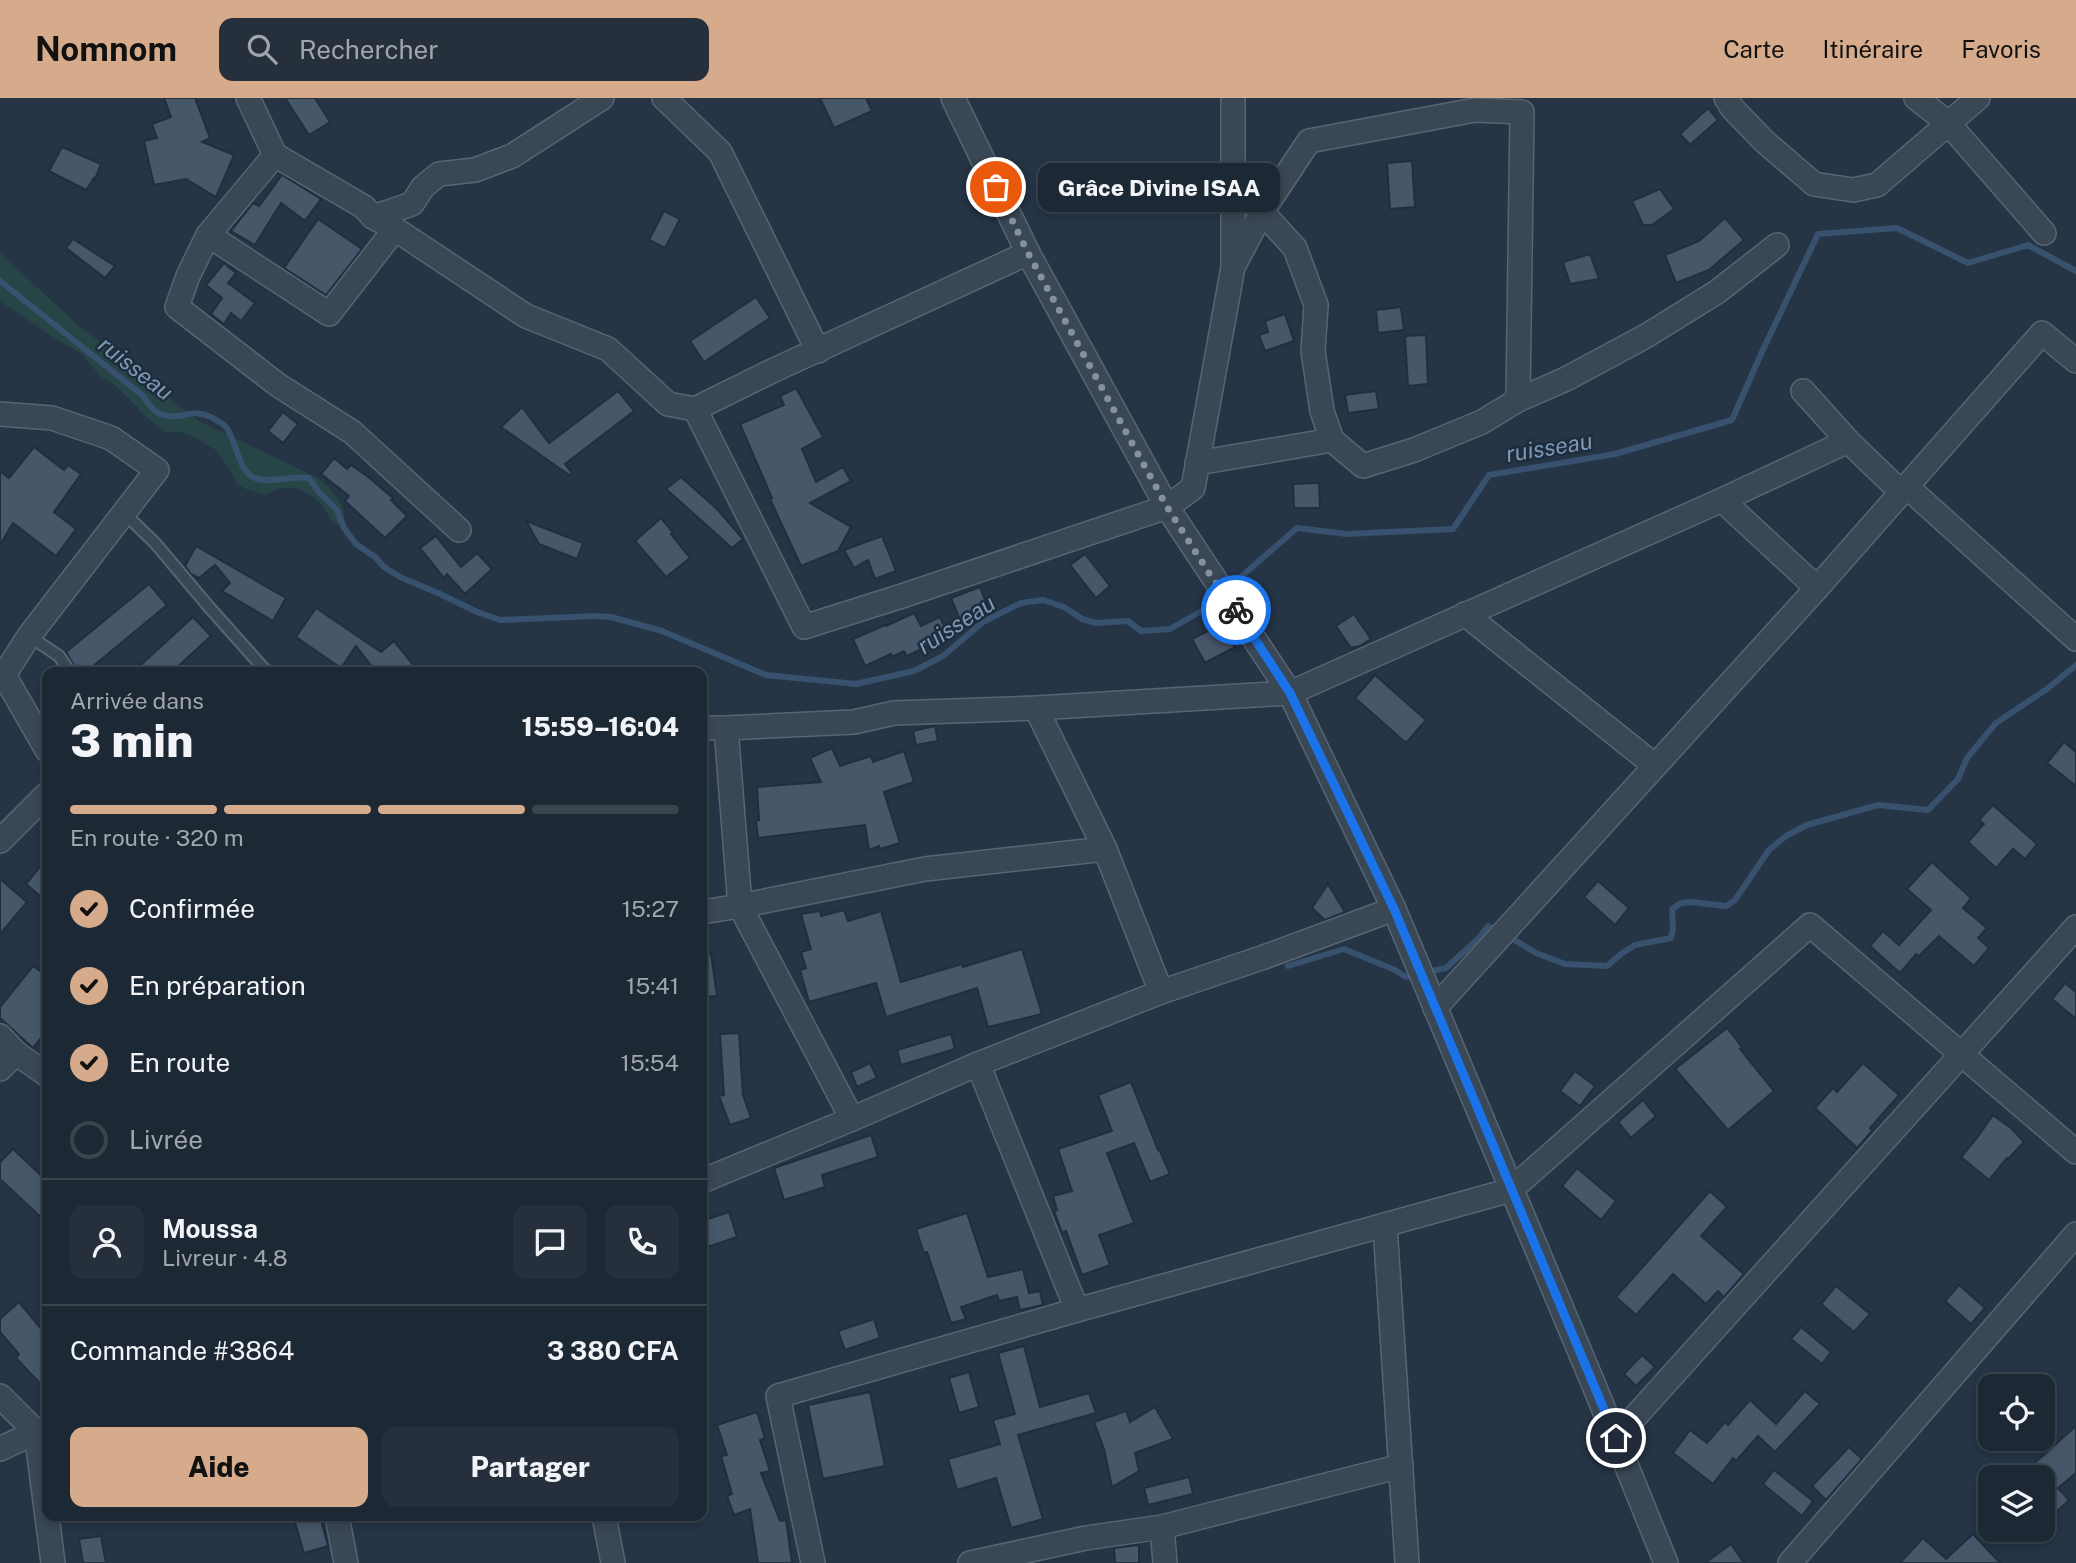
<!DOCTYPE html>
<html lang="fr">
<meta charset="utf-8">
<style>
:root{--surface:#1c2834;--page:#25303c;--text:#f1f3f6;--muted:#a0a6ac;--line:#3a444f;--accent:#d6ab8b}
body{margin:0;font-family:"Public Sans",sans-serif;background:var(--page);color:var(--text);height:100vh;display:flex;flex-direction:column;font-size:26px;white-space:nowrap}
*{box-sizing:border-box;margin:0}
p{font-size:23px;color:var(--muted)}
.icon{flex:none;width:38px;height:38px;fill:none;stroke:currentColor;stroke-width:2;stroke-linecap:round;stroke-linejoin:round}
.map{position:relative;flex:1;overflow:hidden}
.drawer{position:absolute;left:42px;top:569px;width:665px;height:854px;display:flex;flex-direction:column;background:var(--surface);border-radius:14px;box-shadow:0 4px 10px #0003,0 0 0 2px var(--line)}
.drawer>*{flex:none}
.controls{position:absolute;left:1978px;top:1276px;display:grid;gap:14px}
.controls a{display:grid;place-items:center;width:77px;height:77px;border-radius:14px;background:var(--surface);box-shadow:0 4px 10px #0003,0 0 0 2px var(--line);font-size:35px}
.pin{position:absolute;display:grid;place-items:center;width:60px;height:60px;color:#fff;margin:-30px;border:4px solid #fff;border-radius:50%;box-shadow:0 2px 7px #0007}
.courier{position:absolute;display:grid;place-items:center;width:70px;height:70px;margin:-35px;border:5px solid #1a73e8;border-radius:50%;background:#fff;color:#222;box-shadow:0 2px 9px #0007}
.bubble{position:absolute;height:49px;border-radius:14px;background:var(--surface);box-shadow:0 4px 10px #0003,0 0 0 2px var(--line);font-size:23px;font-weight:800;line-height:49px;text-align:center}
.headline em{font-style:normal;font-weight:800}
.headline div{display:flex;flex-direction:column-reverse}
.headline{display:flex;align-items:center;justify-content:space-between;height:119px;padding:0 28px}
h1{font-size:46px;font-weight:800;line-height:52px}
.bar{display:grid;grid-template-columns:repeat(4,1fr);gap:10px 7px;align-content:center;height:84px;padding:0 28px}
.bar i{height:9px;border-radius:5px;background:var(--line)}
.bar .active{background:var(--accent)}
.bar p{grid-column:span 4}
.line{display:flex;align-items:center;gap:18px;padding:0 28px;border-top:2px solid var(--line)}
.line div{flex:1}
.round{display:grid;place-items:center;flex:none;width:74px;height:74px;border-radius:14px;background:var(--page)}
ol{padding:0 28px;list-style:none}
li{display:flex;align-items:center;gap:21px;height:77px}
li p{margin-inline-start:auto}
li .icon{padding:7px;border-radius:50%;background:var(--accent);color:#111;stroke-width:4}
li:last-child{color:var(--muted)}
li i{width:38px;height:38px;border:4px solid var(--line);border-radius:50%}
.action{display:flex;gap:14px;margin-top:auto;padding:14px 28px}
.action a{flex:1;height:80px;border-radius:14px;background:var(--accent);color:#111;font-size:28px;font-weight:800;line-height:80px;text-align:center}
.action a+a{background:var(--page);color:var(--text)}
header{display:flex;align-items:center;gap:42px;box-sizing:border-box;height:98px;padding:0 35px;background:var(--accent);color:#111}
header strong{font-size:33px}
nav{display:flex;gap:38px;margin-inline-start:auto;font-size:24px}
.search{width:490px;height:63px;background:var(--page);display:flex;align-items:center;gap:18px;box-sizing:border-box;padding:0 24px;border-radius:14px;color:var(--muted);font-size:26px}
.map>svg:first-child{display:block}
</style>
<header>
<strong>Nomnom</strong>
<div class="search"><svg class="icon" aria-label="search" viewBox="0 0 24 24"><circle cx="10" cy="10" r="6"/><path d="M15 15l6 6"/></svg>Rechercher</div>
<nav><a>Carte</a><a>Itinéraire</a><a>Favoris</a></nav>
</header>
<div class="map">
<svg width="2076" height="1465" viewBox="0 0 2076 1465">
<rect width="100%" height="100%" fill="#253546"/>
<!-- green -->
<path fill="#274547" d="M0,155L80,229L107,249L131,271L199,323L318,380C335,394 347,407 344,430C326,422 330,414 317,402C302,388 282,386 265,397L248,392L237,386L233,377L216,352L194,339L180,334H166L146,319L115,287L100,278L80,254L59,243L0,203Z"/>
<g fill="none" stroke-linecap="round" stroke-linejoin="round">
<!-- stream -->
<g stroke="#37516e" stroke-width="6">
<path d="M0,183L142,297C147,303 152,313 160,316C181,324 192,308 213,320C217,323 223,325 226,329C237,343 238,374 255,380C269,386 293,377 309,380L318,393L337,412L344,430L356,446L375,459L384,469L400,479L438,495L477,514L500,522L595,518L611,519L662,533L766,577L856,586L914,573L943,558L983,524L1021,505L1043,502L1064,509L1082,521L1096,525L1128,523L1141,533L1170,531L1212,507L1235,484L1297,430L1347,436L1453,431L1489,377L1615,356L1732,322L1761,256L1818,136L1897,130L1968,165L2028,147L2076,173"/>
<polyline points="1508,838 1536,855 1565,866 1607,868 1621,856 1635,847 1671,840 1673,831 1672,811 1681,805 1691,804 1726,808 1735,802 1769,752 1786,738 1807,727 1878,707 1928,712 1958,681 1967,660 1996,625 2047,591 2076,567"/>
<polyline points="1288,868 1344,851 1395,872 1406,879 1417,877"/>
<polyline points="1427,874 1446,870 1480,839 1488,828 1498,833"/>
</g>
</g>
<!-- building -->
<g fill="#47576a" stroke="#202e3d" stroke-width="2">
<polygon points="164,0 195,0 210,40 202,44 234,57 216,99 186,81 154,87 144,43 157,40 152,26 171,19"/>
<polygon points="285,0 315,0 330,24 309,37"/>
<polygon points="820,0 866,0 872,13 834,30"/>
<polygon points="1708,10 1718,22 1690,47 1680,36"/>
<polygon points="62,49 101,66 95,81 94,80 86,92 49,73"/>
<polygon points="1412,63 1415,109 1390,111 1387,65"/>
<polygon points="282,77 321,101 305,123 281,105 255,147 231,133 253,105 259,108"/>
<polygon points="1660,91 1674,111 1652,127 1643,127 1632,103"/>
<polygon points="664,113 680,121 665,150 649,142"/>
<polygon points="1725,120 1744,142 1709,172 1676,185 1665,157 1699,143"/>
<polygon points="318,121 362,151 326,197 284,170"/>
<polygon points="73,141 115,168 105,180 66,150"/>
<polygon points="1590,156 1599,181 1570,186 1563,164"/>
<polygon points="224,165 236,175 228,185 255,205 241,223 231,215 224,226 211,216 222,200 206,187"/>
<polygon points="756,199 770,220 704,264 690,243"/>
<polygon points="1401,209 1404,232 1378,235 1376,212"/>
<polygon points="1285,216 1294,243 1265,253 1259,237 1268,234 1265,223"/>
<polygon points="1426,237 1428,286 1408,288 1405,238"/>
<polygon points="796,290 823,339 802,351 816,384 843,369 851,383 810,405 851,429 838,453 801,468 770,401 772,400 740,326 784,307 780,298"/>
<polygon points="618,293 634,313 565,366 572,375 569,377 501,329 522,309 549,345"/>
<polygon points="1376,293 1379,311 1348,315 1345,297"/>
<polygon points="283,314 298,326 283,345 268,333"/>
<polygon points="34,349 64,372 68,367 81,376 54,414 76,431 56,458 13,425 0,447 0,373 9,380"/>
<polygon points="334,360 347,371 351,367 367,378 393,400 391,402 407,418 385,440 345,403 349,398 321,376"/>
<polygon points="681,379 717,411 743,441 732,450 666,391"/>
<polygon points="1319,385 1320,410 1294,410 1293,386"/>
<polygon points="661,420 673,435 671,436 690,460 666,479 635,443"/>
<polygon points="526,423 583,445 577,461 539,446"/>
<polygon points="436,438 461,469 477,455 492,471 465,496 447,476 444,480 420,450"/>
<polygon points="882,438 896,473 875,481 868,462 854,470 844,452"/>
<polygon points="196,448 286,500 273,523 222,493 230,485 215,467 199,480 191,476 185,468"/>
<polygon points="1085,456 1110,488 1096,500 1070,467"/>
<polygon points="149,486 167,507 86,574 78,574 66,554"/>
<polygon points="980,489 989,512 960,522 951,500"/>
<polygon points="316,510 381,554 394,543 419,574 376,574 356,548 341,570 296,539"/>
<polygon points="914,515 921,528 940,519 949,538 907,558 904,553 892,559 891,556 865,568 853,541 885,527 886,528"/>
<polygon points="1354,516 1371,541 1360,548 1351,550 1336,528"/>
<polygon points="193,519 211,538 172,574 133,574"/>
<polygon points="1223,525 1235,549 1205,565 1192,541"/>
<polygon points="1375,577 1426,622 1406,645 1355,600"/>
<polygon points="935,628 938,643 916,647 913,633"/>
<polygon points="2064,644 2076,654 2076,688 2047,665"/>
<polygon points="832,650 840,668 871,658 873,664 904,653 914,684 884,694 900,745 880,751 879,748 869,752 865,727 758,740 756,723 759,722 757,689 821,684 810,660"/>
<polygon points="1993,707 2037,746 2025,761 2013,751 1996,770 1968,744 1984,726 1979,722"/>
<polygon points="47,760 47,804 26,786"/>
<polygon points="1932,764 1971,800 1963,810 1987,830 1978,840 1989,850 1974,868 1939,838 1919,858 1916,856 1900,875 1870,848 1883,833 1899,847 1931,812 1907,791"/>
<polygon points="0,781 27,804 0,836"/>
<polygon points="1598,783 1629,810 1615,827 1584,799"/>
<polygon points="1328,786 1345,814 1325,822 1312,810"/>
<polygon points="844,812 848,823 881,813 901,884 962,866 963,869 1022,851 1042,916 988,929 977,890 886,919 876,885 809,904 800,872 806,870 801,854 811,851 801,816 820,813 821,818"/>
<polygon points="711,855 717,898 702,899 702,856"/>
<polygon points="33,868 47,878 47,932 33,950 0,920 0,909"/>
<polygon points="2065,885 2076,894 2076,921 2052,901"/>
<polygon points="1727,930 1742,949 1740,951 1774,993 1728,1032 1675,971"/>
<polygon points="739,935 743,997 751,1020 730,1027 719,998 724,997 720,936"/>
<polygon points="951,936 955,951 901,967 897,952"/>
<polygon points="870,965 877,980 857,989 851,974"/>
<polygon points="1863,965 1899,997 1870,1030 1872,1033 1857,1050 1815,1010 1833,990 1837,994"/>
<polygon points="1575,973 1595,988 1580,1008 1560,993"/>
<polygon points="1131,984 1158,1052 1159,1051 1170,1076 1150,1084 1134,1045 1107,1055 1134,1125 1099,1137 1110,1167 1082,1177 1066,1133 1062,1135 1054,1113 1057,1112 1053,1098 1072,1093 1058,1051 1112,1033 1098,997"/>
<polygon points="1643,1002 1656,1018 1631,1040 1618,1024"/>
<polygon points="1993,1017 2012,1031 2024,1044 2008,1061 2007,1060 1989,1082 1961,1059 1977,1040"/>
<polygon points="871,1037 878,1059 822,1077 825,1089 784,1102 774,1070"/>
<polygon points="13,1051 47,1083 47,1125 0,1081 0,1064"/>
<polygon points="1577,1070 1616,1103 1601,1122 1562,1088"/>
<polygon points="1710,1093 1727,1109 1701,1138 1744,1176 1724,1199 1718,1193 1706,1206 1673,1176 1636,1217 1616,1199"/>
<polygon points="729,1114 737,1139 702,1151 702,1123"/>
<polygon points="967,1115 988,1179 1023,1171 1029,1195 1040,1193 1043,1207 1020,1212 1017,1199 999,1203 997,1197 961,1209 966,1221 951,1225 927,1154 924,1155 916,1131"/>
<polygon points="1959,1187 1985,1210 1971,1226 1945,1203"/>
<polygon points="1836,1188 1870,1216 1854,1234 1821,1206"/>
<polygon points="19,1204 47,1238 47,1293 16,1260 19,1256 0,1234 0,1221"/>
<polygon points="874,1221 880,1240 845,1252 838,1233"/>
<polygon points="1801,1229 1831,1254 1822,1266 1791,1241"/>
<polygon points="1024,1248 1040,1309 1089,1295 1096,1315 1018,1337 1043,1421 1011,1430 996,1380 957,1392 948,1361 1000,1346 993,1322 1015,1316 998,1255"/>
<polygon points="1642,1257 1655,1269 1636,1288 1624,1276"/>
<polygon points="969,1274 979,1309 959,1315 949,1280"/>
<polygon points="1805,1293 1820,1306 1775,1354 1758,1338 1736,1363 1733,1360 1713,1386 1673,1355 1690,1332 1707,1345 1725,1324 1728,1327 1750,1302 1776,1326"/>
<polygon points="870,1294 885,1368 823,1381 808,1307"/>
<polygon points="1155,1309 1173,1341 1135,1355 1139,1373 1112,1389 1104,1351 1094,1324 1126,1313 1130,1324"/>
<polygon points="757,1314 765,1340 760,1342 770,1373 761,1375 780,1423 786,1422 792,1465 758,1465 750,1411 734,1417 727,1398 732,1396 721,1358 727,1357 717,1327"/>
<polygon points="2076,1328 2076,1375 2058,1390 2069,1402 2051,1419 2042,1409 2042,1379 2019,1379"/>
<polygon points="1849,1349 1862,1361 1826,1402 1812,1388"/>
<polygon points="1774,1372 1813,1403 1802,1418 1763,1386"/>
<polygon points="1189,1379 1193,1396 1148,1407 1144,1390"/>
<polygon points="293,1418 320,1418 328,1448 304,1455"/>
<polygon points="1973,1436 2000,1465 1900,1465 1923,1440 1946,1461"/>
<polygon points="101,1438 106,1465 83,1465 79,1441"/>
<polygon points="1731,1446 1744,1465 1705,1465"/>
<polygon points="1139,1447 1139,1465 1115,1465 1114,1450"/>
</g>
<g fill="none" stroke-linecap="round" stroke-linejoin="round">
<!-- service casing -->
<g stroke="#586572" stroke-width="14">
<g id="service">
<polyline points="124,415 155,445 209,509 267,574"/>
<polyline points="29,538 59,558 70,574"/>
</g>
</g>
<!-- minor casing -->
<g stroke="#586572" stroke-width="26">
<g id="minor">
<polyline points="248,0 275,57 364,109 373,119 395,131 526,218 608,251 668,306 695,311 772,273 1028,155"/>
<polyline points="664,0 720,54 818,253"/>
<polyline points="953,0 1028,155 1167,409 1290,595 1394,811 1593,1285 1666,1465"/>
<polyline points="1233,0 1233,166"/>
<polyline points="1726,0 1733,11 1765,44 1814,86 1853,92 1877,87 1978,0"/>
<polyline points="1916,0 1948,25 2044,135"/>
<polyline points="275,57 208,137 188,178 177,209 278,287 352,334 459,432"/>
<polyline points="1262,114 1295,150 1316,207 1313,253 1322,313 1332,342"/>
<polyline points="373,119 412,106 423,89 439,76 475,72 512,58 602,0"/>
<polyline points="208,137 329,216 395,131"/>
<polyline points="1803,293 1848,343 1901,394"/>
<polyline points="695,311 804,529 902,498 1167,409 1193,390 1233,169 1262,114 1309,43 1475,12 1522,14 1518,302"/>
<polyline points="0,316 52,320 111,340 157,372 29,538 4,577 47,652"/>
<polyline points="1197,365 1332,342 1363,368 1414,352 1482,324 1518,302 1566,281 1646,238 1717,194 1777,147"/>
<polyline points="1906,388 2076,541"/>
<polyline points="1722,402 1848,343"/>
<polyline points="1465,516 1654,667"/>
<polyline points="1036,610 1105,751 1161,894"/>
<polyline points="702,630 726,630 854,624 894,615 1036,610 1290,595 1722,402 1817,490"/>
<polyline points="726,630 740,808 852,1021"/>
<polyline points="0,743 47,696"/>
<polyline points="702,814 740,808 925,771 1105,751"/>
<polyline points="1435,910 1817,490 2042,235 2076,263"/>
<polyline points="0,938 16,955 47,977"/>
<polyline points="978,966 1077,1212"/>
<polyline points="0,971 16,955"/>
<polyline points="702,1083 852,1021 978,966 1161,894 1264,859 1394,811"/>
<polyline points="1385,1128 1407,1465"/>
<polyline points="0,1298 36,1334 47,1330"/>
<polyline points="1616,1340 2076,829"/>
<polyline points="0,1351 36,1334 53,1465"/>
<polyline points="337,1418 346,1465"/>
<polyline points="604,1418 613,1465"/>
<polyline points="1162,1429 1401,1368"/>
<polyline points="813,1465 778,1298 1077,1212 1511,1092 1810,827 2076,1054"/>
<polyline points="970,1465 1086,1440 1162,1429 1165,1465"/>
<polyline points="1790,1465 2076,1136"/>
</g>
</g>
<!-- service -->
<use href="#service" stroke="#3a4755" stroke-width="10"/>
<!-- minor -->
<use href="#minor" stroke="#3a4755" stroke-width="23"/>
</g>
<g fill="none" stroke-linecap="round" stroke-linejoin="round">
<!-- done -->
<polyline stroke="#85919e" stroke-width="7" stroke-dasharray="0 12.6" points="996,89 1028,155 1167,409 1209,475 1236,512"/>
<!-- route -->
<polyline stroke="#1a73e8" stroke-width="9" points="1236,512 1290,595 1394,811 1616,1340"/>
</g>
<g text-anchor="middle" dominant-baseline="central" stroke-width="5" stroke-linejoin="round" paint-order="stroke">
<!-- water labels -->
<g font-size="23" font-style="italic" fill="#7c99b8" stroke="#1e2c3b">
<text transform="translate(136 270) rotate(38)">ruisseau</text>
<text transform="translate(1549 349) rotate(-9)">ruisseau</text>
<text transform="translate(956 526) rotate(-33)">ruisseau</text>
</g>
</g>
</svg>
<div class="controls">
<a><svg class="icon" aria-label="locate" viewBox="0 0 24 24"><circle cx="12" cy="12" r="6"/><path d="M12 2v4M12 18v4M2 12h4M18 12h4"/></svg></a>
<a><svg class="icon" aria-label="layers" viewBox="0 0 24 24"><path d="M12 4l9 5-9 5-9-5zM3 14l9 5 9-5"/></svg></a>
</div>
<div class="pin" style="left:996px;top:89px;background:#ea580c"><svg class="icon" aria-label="bag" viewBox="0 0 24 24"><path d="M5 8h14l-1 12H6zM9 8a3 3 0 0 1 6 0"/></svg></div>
<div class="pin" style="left:1616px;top:1340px;background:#1f2937"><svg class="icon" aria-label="home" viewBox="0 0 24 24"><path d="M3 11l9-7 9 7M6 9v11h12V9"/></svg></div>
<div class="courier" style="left:1236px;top:512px"><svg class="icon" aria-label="bike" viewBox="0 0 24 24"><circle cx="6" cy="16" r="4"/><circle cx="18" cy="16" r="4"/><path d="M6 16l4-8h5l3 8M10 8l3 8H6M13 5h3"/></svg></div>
<div class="bubble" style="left:1038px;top:65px;width:242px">Grâce Divine ISAA</div>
<section class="drawer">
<div class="headline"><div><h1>3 min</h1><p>Arrivée dans</p></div><em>15:59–16:04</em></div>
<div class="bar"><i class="active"></i><i class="active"></i><i class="active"></i><i></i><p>En route · 320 m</p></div>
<ol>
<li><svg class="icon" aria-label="check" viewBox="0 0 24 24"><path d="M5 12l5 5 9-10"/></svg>Confirmée<p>15:27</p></li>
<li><svg class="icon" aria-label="check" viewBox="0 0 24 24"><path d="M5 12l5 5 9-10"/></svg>En préparation<p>15:41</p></li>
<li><svg class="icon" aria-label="check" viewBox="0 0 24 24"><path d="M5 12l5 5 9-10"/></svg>En route<p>15:54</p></li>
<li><i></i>Livrée</li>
</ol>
<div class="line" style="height:126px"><a class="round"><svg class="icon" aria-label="person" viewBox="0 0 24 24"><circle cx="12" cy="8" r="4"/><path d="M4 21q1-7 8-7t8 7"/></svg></a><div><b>Moussa</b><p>Livreur · 4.8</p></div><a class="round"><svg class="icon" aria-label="chat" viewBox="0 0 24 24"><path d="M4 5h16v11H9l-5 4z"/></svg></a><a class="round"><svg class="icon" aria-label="phone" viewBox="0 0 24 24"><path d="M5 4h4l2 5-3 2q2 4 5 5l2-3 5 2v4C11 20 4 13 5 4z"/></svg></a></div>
<div class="line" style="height:91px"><div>Commande #3864</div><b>3 380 CFA</b></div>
<div class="action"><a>Aide</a><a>Partager</a></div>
</section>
</div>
